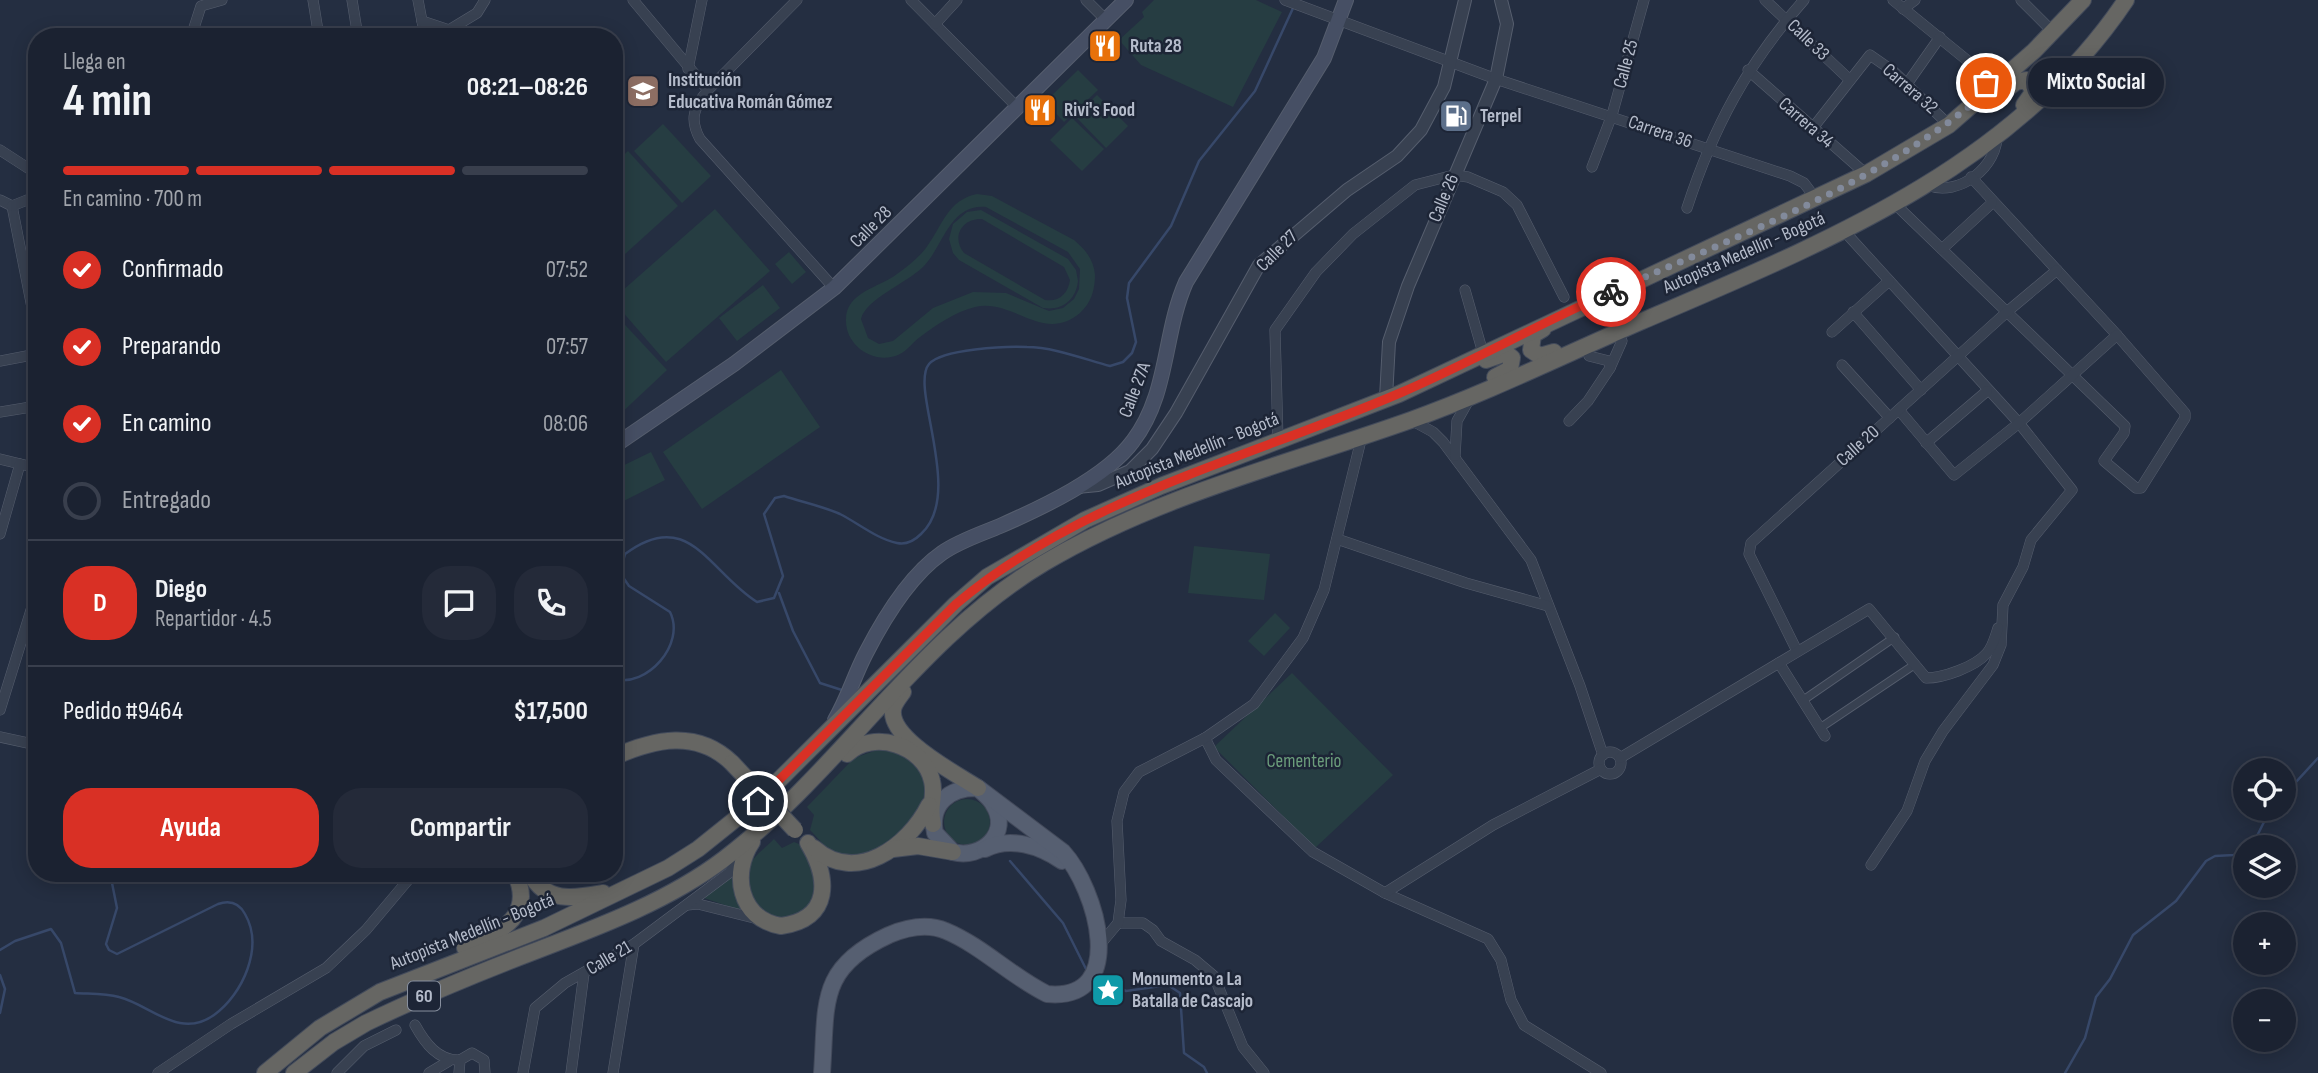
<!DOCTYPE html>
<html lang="es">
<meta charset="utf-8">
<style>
:root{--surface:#1b2231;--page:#242a39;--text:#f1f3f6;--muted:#a0a4ab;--line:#393f4d;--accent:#d93025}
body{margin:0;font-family:"Sofia Sans Condensed",sans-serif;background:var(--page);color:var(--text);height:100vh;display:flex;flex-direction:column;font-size:26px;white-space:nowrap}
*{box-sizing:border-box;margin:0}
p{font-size:23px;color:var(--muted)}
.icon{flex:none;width:38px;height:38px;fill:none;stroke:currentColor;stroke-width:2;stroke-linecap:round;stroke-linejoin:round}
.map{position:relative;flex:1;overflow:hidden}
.details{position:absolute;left:28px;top:28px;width:595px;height:854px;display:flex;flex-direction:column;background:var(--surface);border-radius:28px;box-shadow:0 4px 18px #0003,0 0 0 2px var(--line)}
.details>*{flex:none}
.fabs{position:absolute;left:2233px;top:758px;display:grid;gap:14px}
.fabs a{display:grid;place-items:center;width:63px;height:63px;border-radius:50%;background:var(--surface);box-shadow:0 4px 18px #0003,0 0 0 2px var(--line);font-size:35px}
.pin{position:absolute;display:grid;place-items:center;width:60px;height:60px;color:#fff;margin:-30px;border:4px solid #fff;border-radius:50%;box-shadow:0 2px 7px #0007}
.courier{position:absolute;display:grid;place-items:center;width:70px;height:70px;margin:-35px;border:5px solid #d93025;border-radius:50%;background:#fff;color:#222;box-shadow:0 2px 9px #0007}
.bubble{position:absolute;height:49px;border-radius:24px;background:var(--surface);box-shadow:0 4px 18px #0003,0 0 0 2px var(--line);font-size:23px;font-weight:700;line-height:49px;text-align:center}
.overview em{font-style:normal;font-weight:700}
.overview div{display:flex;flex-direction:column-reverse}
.overview{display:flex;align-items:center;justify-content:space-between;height:119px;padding:0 35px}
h1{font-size:46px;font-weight:700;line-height:52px}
.bar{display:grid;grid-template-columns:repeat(4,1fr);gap:10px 7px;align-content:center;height:84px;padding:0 35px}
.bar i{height:9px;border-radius:5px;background:var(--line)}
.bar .on{background:var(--accent)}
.bar p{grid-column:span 4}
.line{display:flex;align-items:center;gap:18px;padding:0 35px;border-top:2px solid var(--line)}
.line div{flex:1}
.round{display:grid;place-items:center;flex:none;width:74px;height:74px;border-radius:28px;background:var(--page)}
ol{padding:0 35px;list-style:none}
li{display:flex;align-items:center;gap:21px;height:77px}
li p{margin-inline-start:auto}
li .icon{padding:7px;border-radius:50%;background:var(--accent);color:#fff;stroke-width:4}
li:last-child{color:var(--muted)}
li i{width:38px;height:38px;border:4px solid var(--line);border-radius:50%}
.button{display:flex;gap:14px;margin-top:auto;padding:14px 35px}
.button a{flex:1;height:80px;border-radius:28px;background:var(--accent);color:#fff;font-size:28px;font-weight:700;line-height:80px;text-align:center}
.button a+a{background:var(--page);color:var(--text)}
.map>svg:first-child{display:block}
</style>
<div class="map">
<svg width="2318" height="1073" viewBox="0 0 2318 1073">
<rect width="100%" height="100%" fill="#242e41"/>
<!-- green -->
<g fill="#263d42" fill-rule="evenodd">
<polygon points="1154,0 1256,0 1282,12 1233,107 1141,65 1119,40 1144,17 1142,12"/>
<polygon points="1078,70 1098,90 1064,122 1045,102"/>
<polygon points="1097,95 1128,126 1106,148 1075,116"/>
<polygon points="1072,118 1104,149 1082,171 1050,140"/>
<polygon points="663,124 711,176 682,203 634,151"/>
<polygon points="628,151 678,206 614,264 614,164"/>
<path d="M977,194L992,196L1074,240C1085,249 1094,260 1095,275C1095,290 1091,303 1080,313C1043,344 1013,298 975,307C955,312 936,325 920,337C913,342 907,351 900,354C876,366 846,347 846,321C845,292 879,288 897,274C908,266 920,257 928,245C943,224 948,200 977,194ZM986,207L1068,252L1080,269L1079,289L1074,299L1063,308L1049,311L1006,293L973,292L933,308L893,341L879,344L868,338L861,319C866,299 905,284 923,267C944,246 949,204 986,207Z"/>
<polygon points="715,209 770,271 666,362 614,302 614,298"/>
<path d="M981,210L1068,259L1076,270L1078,281C1076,300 1062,311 1043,308L959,260L953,253L949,239L953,224L967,212ZM982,219L1064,267L1070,280C1068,294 1059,302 1045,300L964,253C951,237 962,218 982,219Z"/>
<polygon points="789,252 806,272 792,284 775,264"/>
<polygon points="763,285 780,308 737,341 719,318"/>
<polygon points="614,313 667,370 617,417 614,414"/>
<polygon points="781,370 820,427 702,509 663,452"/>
<polygon points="651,452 665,480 614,506 614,470"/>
<polygon points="1194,546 1270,554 1264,600 1188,593"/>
<polygon points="1275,613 1290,628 1264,656 1248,641"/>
<polygon points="1292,673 1393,775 1315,848 1214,747"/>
<path d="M880,749C904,754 913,761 926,782C925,798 919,815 909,827C894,845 856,864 834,852C825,848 817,837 810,830L814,815L807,807L854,758Z"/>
<circle cx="967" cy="822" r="23"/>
<path d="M774,839L782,848L794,842L799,844L819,874C817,883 815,898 809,905C782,940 733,898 748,867C754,856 766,847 774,839Z"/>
<polygon points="732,877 744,909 742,911 704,898"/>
</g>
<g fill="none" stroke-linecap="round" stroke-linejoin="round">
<!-- stream -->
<g stroke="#374869" stroke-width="2.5">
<polyline points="779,593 793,631 820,683 845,691"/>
<path d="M614,679C647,688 686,644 670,612L629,586L620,573L625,554C689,506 709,572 757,602L774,598L783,576L764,514L775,498L784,496C802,502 822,506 840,514C858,523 877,539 897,543C906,545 915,540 921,534C965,494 909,388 929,364C942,349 1006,346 1027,347C1053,347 1084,359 1110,366L1123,362L1132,353L1136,342L1127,298L1129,283L1171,226L1199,161L1255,91L1294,6"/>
<polyline points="2284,795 2318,758"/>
<polyline points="1010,861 1063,923 1087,971"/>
<polyline points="197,873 209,873"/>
<path d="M0,950L15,941L51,929L61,943L75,993C89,994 105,993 119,997C151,1005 179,1040 214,1015C243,994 264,947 245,914C239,903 230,900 218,904L117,954L109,950L106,944L117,908L110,873"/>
<polyline points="0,975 5,989 0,1013"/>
<polyline points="1098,978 1126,991 1168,985 1180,993 1184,1053 1204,1067 1207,1073"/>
<polyline points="2065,1073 2085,1038 2096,997 2110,979 2133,935 2176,901 2206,861 2215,856 2234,855 2257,836 2271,808"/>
</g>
<!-- pedestrian casing -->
<g stroke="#565e6e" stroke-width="9">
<g id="pedestrian">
<polyline points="1802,701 1895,637"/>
<polyline points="1820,728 1914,665"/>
</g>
</g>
<!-- minor casing -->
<g stroke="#565e6e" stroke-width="11">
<g id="minor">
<polyline points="313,0 319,37"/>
<polyline points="352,0 358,37"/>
<polyline points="418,0 425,37"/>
<polyline points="633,0 708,90"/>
<path d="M797,0L708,90C694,107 689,119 700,139L834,288"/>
<polyline points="911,0 1018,108"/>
<polyline points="1086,0 1106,20"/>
<polyline points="1285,0 1496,79 1790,176 1804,183 1816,199"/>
<polyline points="1765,0 1850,80"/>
<polyline points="1893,0 1968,61 1990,89"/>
<polyline points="2021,0 2053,32"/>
<polyline points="1903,9 1915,0"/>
<polyline points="422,21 449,30 477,13 485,0"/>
<polyline points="935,24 957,0"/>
<polyline points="191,37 201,6 222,0"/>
<polyline points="688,69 702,0"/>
<polyline points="1748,70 1866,174"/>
<polyline points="1907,84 1940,37"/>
<polyline points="1812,129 1870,55 1893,71 1949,125"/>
<polyline points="0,150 37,174"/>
<polyline points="1592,167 1612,115 1644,0"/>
<path d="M1927,185C1959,198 1999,166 1997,133"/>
<polyline points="0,200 12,206"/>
<polyline points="1895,204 2125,426 2124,433 2104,461 2136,488 2141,488 2185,418 2185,413 2117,335 1971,177"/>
<polyline points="12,206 37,333"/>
<polyline points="12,206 37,196"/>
<path d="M1687,208C1713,128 1747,64 1804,0"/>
<polyline points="1845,232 2019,423 2072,490 2031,540 2023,567 2003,605 2001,645 1993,665 1943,731 1925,761 1907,811 1871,865"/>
<polyline points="1942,249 1992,203"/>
<polyline points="1465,290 1483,353"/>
<polyline points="1853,312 1921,390"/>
<polyline points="1832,332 1889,281"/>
<polyline points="0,361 37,354"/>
<polyline points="1842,365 1890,418"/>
<polyline points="1610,368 1622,341"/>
<polyline points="1899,410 1954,475 2019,423 2117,335"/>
<polyline points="0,412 37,406"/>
<polyline points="1411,420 1433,432 1443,442 1531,560 1580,686 1603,755"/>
<polyline points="1569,421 1588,401 1610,368 1609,361 1589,356"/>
<polyline points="1278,440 1275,330 1316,272 1353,234 1415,185 1454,175 1468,177 1503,192 1517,205 1564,297"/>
<polyline points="1926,443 1987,391"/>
<polyline points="1455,456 1457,421 1470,398"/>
<polyline points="0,459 37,468"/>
<polyline points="0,534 20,464"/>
<polyline points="1337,539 1466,583 1548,606"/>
<polyline points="1797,651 1749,554 1751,543 2008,311 2057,270"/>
<polyline points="1779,663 1825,736"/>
<polyline points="0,710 37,591"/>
<polyline points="0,737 37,745"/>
<polyline points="1205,738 1216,760 1313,852 1385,893 1488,939 1501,960 1511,1000 1524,1025 1601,1073"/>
<circle cx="1610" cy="763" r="11"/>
<path d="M1620,758L1869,609L1926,678C1943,678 1975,667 1987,653C1993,646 1995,637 1998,628"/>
<polyline points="1385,893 1493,825 1601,769"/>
<polyline points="687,905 698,904 758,919"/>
<polyline points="1118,923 1143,923 1153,930 1161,941 1195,960 1214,976 1243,1047 1264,1073"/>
<polyline points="1098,947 1118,923 1121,900 1117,821 1124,792 1139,772 1205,738 1254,704 1303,638 1324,590 1362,436"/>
<path d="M415,1025C425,1043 438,1061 460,1060"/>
<polyline points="158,1073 231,1024 326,968 366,930 414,873"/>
<polyline points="337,1073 364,1046 396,1030"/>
<polyline points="429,1073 449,1061"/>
<polyline points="459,1073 460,1060 472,1053 484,1060 485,1073"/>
<polyline points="523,1073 535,1008 565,983 634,944 729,873 741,858"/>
<polyline points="571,1073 584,973"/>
<polyline points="613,1073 634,944"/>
</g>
</g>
<!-- tertiary casing -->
<g stroke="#565e6e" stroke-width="14">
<g id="tertiary">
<polyline points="1386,398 1389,342 1408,286 1496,79 1507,24 1501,0"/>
<polyline points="1077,487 1098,485 1130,471 1152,449 1176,413 1259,265 1347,190 1397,156 1421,130 1444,87 1465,0"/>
</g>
</g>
<!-- secondary casing -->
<g stroke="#565e6e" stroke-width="16">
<g id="secondary">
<polyline points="614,446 734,364 834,288 1126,0"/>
<path d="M835,720C848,698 854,676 866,653C884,618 909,576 942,553C959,541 981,534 1000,526C1041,508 1106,478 1133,441C1169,394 1163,334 1186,282L1324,58L1346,0"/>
</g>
</g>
<!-- primary casing -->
<g stroke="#42495a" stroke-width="18">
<g id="primary">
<path d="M978,788C983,793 990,798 993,804C1012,833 981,860 953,852L935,833C929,804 950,787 978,788Z"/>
<path d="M985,849C1010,836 1040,846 1062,861"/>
<path d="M822,1073C827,1004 817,968 889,935C908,927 927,923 946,931C982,946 1012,977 1047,994C1130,1002 1096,888 1063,852L978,788"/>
</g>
</g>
<!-- trunk casing -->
<g stroke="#434b5b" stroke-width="18">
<g id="trunk">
<polyline points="1993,100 2016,82 2026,80 2034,91 2024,105"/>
<polyline points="1543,329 1533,335 1531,350 1540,356 1554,352"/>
<polyline points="1486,360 1506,353 1512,358 1510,369 1495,377"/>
<path d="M903,692C900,696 896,701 894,706C883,736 957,774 978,788"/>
<path d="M847,754C873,729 924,745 932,781C936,797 928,806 933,824"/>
<path d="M614,757C654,739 697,729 732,763"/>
<path d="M752,842C731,873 739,919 781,926C832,919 829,878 808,843"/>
<path d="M814,848C856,885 908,847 929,805"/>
<polyline points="893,849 918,846 953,852"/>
<path d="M530,873C546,904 575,898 603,893"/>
<path d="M465,948C498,932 536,918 515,873"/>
<polyline points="265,1073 320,1028 380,992 544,928 668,868 698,849 758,801 956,604 987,577 1085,520 1161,486 1399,394 1866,174 1949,125 2034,51 2083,0"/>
<path d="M294,1073L334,1042L366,1023C422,996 480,972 538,950C601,926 670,900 724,859C840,771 918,638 1044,563C1157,496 1287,464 1411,420C1489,392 1564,355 1640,322C1819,245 2013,169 2126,0"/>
</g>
</g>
<!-- pedestrian -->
<use href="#pedestrian" stroke="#384151" stroke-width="7"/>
<!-- minor -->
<use href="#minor" stroke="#384151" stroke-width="10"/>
<!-- tertiary -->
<use href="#tertiary" stroke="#384151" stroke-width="12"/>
<!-- secondary -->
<use href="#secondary" stroke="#464f64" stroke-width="14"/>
<!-- primary -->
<use href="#primary" stroke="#565f71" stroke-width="16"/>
<!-- trunk -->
<use href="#trunk" stroke="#666663" stroke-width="16"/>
<!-- trunk-bridge casing -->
<g stroke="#434b5b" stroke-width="18" stroke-linecap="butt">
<polyline id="trunk-bridge" points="732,763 795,830"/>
</g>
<!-- trunk-bridge -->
<use href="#trunk-bridge" stroke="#666663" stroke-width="16"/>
</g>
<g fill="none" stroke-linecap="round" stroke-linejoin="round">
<!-- done -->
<path stroke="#828a9b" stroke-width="7" stroke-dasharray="0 12.6" d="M1611,292C1739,235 1885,182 1990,89L1986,83"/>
<!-- route -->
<path stroke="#d93025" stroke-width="9" d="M758,801L956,604C1084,496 1250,458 1400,393C1472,362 1540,323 1611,292"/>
</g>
<!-- icons -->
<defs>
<g id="restaurant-square" transform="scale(1.75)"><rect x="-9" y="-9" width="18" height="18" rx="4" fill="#e8710a" stroke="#1d2536"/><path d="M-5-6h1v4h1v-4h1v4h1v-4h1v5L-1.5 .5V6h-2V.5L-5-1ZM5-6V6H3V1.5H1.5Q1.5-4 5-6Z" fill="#fff"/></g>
<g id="school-square" transform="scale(1.75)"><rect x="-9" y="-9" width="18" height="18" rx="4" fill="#8d6e63" stroke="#1d2536"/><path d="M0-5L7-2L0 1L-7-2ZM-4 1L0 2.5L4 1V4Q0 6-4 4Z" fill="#fff"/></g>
<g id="fuel-square" transform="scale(1.75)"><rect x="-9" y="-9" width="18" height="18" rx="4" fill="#5c6f8a" stroke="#1d2536"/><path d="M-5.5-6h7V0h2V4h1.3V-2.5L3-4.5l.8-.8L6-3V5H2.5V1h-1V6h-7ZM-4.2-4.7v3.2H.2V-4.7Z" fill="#fff"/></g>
<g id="sight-square" transform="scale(1.75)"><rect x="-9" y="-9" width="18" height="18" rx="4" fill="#0f9aa8" stroke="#1d2536"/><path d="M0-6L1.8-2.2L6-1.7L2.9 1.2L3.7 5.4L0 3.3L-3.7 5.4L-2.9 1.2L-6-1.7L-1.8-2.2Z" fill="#fff"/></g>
</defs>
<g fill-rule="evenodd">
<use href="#restaurant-square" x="1105" y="46"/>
<use href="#school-square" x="643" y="91"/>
<use href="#restaurant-square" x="1040" y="110"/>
<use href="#fuel-square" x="1456" y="116"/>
<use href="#sight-square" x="1108" y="990"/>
</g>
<g text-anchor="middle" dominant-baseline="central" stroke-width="5" stroke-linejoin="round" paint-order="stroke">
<!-- shield labels -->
<rect fill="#1d2536" stroke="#878f9e" stroke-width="2" x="408" y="981.5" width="32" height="29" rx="5"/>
<g font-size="18" font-weight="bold" fill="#b5bccb">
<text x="424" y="996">60</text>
</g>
<!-- street labels -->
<g font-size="19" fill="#b5bccb" stroke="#1d2536">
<text transform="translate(1808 40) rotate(44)">Calle 33</text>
<text transform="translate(1626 64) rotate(-75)">Calle 25</text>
<text transform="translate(1910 89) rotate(41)">Carrera 32</text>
<text transform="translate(1806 123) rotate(41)">Carrera 34</text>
<text transform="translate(1660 132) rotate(19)">Carrera 36</text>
<text transform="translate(1444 198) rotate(-67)">Calle 26</text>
<text transform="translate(871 227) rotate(-45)">Calle 28</text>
<text transform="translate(1277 251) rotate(-45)">Calle 27</text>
<text transform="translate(1744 253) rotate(-24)">Autopista Medellín - Bogotá</text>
<text transform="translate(1135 390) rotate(-69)">Calle 27A</text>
<text transform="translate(1858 446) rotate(-42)">Calle 20</text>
<text transform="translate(1197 451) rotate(-22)">Autopista Medellín - Bogotá</text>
<text transform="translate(472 932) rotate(-22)">Autopista Medellín - Bogotá</text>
<text transform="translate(609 958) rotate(-31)">Calle 21</text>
</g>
<!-- poi labels -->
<g font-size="19" font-weight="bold" fill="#b5bccb" stroke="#1d2536" text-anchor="start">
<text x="1130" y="46">Ruta 28</text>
<text x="668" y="80">Institución<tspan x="668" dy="22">Educativa Román Gómez</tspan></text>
<text x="1064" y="110">Rivi's Food</text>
<text x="1480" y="116">Terpel</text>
<text x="1132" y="979">Monumento a La<tspan x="1132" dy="22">Batalla de Cascajo</tspan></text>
</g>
<!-- park labels -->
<g font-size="19" fill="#6b9d7b" stroke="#1d2536">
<text x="1304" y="761">Cementerio</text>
</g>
</g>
</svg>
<div class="fabs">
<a><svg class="icon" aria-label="locate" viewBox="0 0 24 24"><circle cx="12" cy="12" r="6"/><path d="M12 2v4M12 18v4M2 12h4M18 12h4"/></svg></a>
<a><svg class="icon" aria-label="layers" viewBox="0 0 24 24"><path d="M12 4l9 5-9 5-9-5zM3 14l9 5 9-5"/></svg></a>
<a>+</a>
<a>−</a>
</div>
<div class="pin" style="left:1986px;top:83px;background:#ea580c"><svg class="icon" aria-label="bag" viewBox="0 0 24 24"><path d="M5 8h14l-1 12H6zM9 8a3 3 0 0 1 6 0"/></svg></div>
<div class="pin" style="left:758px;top:801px;background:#1f2937"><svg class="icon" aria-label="home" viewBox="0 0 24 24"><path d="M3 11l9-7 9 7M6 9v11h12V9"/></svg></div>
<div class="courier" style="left:1611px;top:292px"><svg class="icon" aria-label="bike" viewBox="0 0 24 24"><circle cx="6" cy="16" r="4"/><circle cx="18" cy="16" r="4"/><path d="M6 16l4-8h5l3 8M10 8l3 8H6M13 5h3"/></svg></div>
<div class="bubble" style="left:2028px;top:58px;width:136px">Mixto Social</div>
<section class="details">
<div class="overview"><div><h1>4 min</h1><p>Llega en</p></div><em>08:21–08:26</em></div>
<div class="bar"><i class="on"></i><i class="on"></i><i class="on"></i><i></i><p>En camino · 700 m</p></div>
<ol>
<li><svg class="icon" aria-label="check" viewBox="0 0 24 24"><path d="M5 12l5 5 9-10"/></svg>Confirmado<p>07:52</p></li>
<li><svg class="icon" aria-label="check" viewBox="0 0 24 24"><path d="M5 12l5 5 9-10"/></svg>Preparando<p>07:57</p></li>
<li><svg class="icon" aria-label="check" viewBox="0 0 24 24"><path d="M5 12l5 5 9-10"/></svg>En camino<p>08:06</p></li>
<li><i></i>Entregado</li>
</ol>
<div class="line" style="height:126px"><b class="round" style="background:var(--accent);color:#fff">D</b><div><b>Diego</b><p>Repartidor · 4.5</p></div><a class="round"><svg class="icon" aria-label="chat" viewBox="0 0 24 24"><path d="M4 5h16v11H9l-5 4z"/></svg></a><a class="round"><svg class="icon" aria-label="phone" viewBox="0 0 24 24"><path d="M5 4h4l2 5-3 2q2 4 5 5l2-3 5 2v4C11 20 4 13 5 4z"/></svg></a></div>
<div class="line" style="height:91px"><div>Pedido #9464</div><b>$17,500</b></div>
<div class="button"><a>Ayuda</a><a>Compartir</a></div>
</section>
</div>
